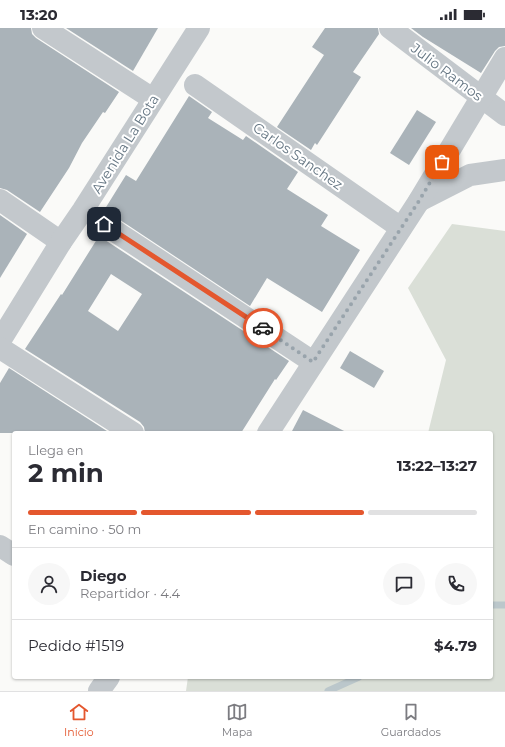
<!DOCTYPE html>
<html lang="es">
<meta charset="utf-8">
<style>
:root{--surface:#fff;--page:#f7f7f7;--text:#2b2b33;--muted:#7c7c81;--line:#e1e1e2;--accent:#e4572e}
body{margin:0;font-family:Montserrat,sans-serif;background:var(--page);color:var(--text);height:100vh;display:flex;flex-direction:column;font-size:15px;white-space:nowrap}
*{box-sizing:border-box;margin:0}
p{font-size:13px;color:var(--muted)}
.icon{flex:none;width:22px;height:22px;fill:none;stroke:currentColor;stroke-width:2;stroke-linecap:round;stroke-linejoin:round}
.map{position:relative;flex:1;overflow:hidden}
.side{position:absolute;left:12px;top:403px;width:481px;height:248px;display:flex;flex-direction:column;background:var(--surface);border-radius:4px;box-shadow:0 1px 3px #0004}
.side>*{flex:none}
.pin{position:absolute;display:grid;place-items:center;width:34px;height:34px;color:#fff;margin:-17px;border-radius:8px;box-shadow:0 2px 6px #0006}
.courier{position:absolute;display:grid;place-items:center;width:40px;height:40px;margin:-20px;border:3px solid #e4572e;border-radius:50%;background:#fff;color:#222;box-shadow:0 1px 5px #0007}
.headline em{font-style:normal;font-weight:700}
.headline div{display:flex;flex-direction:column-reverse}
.headline{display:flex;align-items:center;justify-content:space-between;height:68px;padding:0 16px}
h1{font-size:26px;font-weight:700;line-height:30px}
.bar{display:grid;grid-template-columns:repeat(4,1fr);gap:6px 4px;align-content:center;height:48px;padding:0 16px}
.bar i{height:5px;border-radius:3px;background:var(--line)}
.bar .current{background:var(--accent)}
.bar p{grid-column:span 4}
.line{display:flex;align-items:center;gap:10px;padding:0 16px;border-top:1px solid var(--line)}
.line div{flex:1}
.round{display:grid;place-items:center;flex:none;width:42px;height:42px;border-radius:21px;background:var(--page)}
.status{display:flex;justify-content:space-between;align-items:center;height:28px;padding:0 20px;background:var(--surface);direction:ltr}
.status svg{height:11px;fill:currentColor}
.dock{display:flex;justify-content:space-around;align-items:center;height:56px;border-top:1px solid var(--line);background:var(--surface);font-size:11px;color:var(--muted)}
.dock a{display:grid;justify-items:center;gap:2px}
.dock .current{color:var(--accent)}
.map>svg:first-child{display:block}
</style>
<div class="status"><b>13:20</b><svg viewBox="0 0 49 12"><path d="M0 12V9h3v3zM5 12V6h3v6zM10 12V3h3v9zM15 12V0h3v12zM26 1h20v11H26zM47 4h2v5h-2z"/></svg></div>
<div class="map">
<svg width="505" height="663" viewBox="0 0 505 663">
<rect width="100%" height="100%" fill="#fafaf8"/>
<!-- green -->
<polygon fill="#dadfd7" points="452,196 505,203 505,663 186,663 188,649 491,649 491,405 428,405 446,332 408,260"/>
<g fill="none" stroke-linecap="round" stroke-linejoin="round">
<!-- stream -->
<g stroke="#bbc7cb" stroke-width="7">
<polyline points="491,577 505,577"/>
<polyline points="328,663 359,649"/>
</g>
</g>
<!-- building -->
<g fill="#aab3b9" fill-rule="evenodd">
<polygon points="0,0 31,0 32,6 36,10 119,64 105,85 103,84 82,115 69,140 40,184 7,162 0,160"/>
<polygon points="66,0 158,0 133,43"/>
<polygon points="325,0 378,0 379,6 353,44 361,49 317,117 315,115 311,122 277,99 324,27 312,19"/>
<polygon points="411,0 505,0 505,18 499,19 495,23 481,45 423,9"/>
<polygon points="189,68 212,84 208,90 243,112 246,108 298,144 287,161 328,187 321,198 360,222 322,284 267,250 250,278 111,186 103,184 126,147 136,153"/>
<polygon points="417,82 436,94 409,137 390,125"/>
<polygon points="0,187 27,206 0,250"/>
<path d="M99,208L289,333L276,352L275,351L241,405H145L144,399L140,394L25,321L61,266L62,267ZM111,246L142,266L118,303L88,283Z"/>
<polygon points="350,323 384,343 374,360 340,340"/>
<polygon points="9,340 110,405 0,405 0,355"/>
<polygon points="303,382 348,405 291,405"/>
</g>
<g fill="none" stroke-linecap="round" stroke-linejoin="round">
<!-- minor -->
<g stroke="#c3c8cc" stroke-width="22">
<polyline points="43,0 153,71"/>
<polyline points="390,0 505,87"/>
<polyline points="195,57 401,200"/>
<polyline points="0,172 61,214"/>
<polyline points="419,173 470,147 505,142"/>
<polyline points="104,196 313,334"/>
<polyline points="0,313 61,214 83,182 199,0"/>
<polyline points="0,320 133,405"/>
<polyline points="268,405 419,173 505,30"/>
<polyline points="0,518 14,527"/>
<polyline points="99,663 109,649"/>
</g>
</g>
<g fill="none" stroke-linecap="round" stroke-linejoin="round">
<!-- done -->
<polyline stroke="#99a4ac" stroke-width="4" stroke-dasharray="0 7.2" points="263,300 313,334 419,173 442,134"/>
<!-- route -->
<polyline stroke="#e4572e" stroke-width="5" points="104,196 263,300"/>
</g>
<g text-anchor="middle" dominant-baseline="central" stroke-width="4" stroke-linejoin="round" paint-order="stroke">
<!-- street labels -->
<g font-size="14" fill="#657683" stroke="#fff">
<text transform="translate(447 44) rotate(37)">Julio Ramos</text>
<text transform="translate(125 116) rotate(-58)">Avenida La Bota</text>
<text transform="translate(298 128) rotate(35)">Carlos Sanchez</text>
</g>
</g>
</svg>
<div class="pin" style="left:442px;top:134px;background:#ea580c"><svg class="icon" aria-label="bag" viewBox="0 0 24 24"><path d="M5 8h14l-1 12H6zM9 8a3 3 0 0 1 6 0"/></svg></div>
<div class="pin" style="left:104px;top:196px;background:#1f2937"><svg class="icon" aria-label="home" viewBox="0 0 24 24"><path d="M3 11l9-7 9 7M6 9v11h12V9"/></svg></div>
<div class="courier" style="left:263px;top:300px"><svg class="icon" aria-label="car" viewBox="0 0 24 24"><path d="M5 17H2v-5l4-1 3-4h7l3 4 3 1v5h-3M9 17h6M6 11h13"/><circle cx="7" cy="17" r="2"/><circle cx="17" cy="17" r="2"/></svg></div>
<section class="side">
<div class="headline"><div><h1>2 min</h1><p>Llega en</p></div><em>13:22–13:27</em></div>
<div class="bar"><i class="current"></i><i class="current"></i><i class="current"></i><i></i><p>En camino · 50 m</p></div>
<div class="line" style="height:72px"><a class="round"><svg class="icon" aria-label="person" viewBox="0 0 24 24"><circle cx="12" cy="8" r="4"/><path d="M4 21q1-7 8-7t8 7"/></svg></a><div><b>Diego</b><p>Repartidor · 4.4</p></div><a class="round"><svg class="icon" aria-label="chat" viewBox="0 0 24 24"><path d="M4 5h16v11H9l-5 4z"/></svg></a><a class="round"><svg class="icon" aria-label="phone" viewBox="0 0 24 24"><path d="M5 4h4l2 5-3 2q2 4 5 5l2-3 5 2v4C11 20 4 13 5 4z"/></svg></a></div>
<div class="line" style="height:52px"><div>Pedido #1519</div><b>$4.79</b></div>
</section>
</div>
<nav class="dock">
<a class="current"><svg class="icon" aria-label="home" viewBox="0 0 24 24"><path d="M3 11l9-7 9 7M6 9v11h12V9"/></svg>Inicio</a>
<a><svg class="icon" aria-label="map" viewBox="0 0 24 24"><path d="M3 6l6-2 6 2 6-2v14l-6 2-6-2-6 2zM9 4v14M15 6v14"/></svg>Mapa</a>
<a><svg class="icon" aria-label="saved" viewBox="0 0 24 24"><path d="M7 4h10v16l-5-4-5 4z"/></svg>Guardados</a>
</nav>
